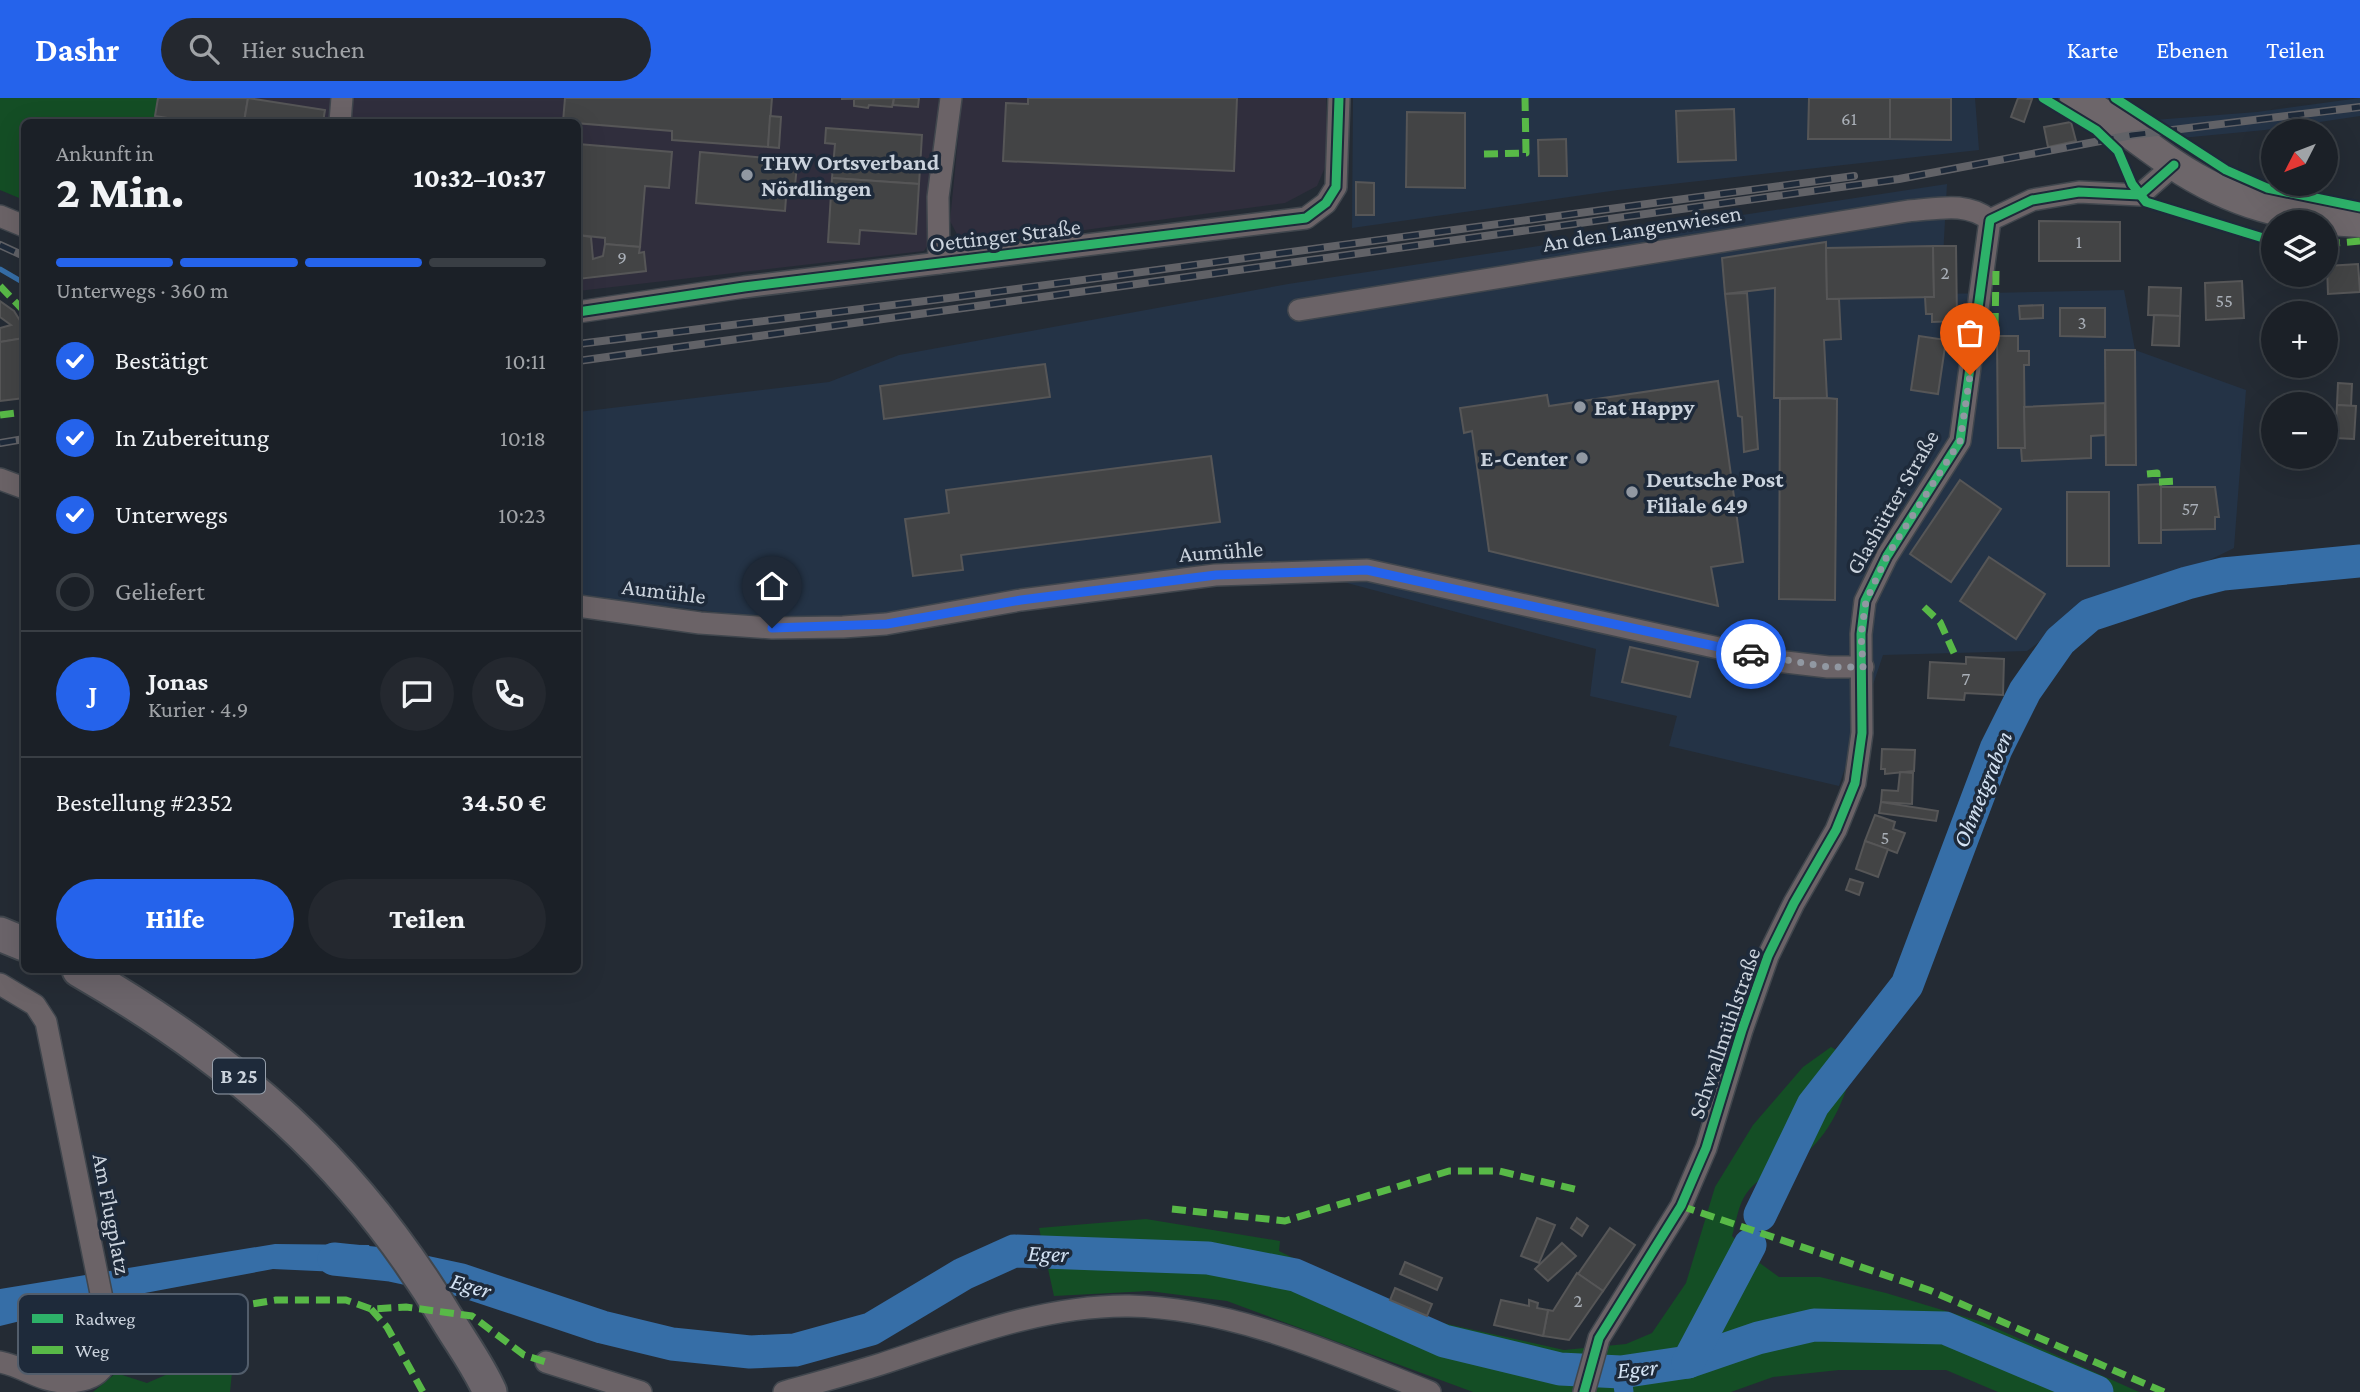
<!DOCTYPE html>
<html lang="de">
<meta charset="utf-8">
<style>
:root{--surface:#1b2027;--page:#24282f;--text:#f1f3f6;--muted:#a0a3a7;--line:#393e44;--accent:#2563eb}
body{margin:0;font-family:"Crimson Pro",serif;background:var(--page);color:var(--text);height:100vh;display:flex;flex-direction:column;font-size:26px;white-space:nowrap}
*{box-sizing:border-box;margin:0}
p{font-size:23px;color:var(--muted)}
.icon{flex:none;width:38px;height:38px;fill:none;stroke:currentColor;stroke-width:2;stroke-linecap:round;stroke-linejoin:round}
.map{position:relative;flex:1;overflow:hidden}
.drawer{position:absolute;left:21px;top:21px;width:560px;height:854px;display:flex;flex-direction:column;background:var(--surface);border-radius:10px;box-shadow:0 7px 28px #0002,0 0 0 2px var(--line)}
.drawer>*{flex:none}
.needle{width:46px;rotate:228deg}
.tools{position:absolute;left:2261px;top:21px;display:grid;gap:14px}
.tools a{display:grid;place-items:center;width:77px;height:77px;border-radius:50%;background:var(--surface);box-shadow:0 7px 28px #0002,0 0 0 2px var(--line);font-size:35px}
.pin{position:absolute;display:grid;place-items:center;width:60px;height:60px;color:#fff;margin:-72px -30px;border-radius:50% 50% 50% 0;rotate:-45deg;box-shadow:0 0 7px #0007}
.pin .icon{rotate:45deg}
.courier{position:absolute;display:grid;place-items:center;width:70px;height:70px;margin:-35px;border:5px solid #2563eb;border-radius:50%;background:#fff;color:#222;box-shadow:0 2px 9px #0007}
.overview em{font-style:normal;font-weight:800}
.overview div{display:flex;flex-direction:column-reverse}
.overview{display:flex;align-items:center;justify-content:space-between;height:119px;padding:0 35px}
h1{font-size:46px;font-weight:800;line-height:52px}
.bar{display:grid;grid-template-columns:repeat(4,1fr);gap:10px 7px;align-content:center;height:84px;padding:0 35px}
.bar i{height:9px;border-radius:5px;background:var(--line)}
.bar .current{background:var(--accent)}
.bar p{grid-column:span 4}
.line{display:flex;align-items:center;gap:18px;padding:0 35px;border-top:2px solid var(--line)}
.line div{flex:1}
.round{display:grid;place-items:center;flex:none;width:74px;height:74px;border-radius:37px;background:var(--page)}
ol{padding:0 35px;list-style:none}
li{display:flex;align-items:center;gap:21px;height:77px}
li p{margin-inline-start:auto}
li .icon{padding:7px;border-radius:50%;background:var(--accent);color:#fff;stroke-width:4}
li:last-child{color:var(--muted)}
li i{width:38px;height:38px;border:4px solid var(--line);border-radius:50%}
.button{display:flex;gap:14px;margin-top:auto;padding:14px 35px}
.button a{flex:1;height:80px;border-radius:42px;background:var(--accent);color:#fff;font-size:28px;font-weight:800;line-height:80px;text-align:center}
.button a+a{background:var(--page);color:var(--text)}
header{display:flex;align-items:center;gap:42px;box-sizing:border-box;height:98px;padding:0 35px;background:var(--accent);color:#fff}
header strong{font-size:33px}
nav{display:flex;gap:38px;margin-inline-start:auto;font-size:24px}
.search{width:490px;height:63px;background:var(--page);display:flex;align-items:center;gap:18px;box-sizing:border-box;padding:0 24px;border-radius:38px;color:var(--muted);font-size:26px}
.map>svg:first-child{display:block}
</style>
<header>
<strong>Dashr</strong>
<div class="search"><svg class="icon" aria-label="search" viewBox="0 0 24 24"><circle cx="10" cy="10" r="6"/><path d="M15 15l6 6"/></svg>Hier suchen</div>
<nav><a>Karte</a><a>Ebenen</a><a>Teilen</a></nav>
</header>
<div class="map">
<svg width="2360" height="1294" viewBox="0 0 2360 1294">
<rect width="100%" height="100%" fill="#242b34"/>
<!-- built -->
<g fill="#243346">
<polygon points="1353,0 1975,0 1979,52 1618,92 1352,130"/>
<polygon points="2360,0 2360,18 2265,32 2181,40 2154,22 2257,14"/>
<polygon points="1947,86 1941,196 2124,192 2135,252 2246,292 2234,450 2121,506 2075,517 2027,553 1883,557 1839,688 1669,648 1677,618 1590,598 1596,551 1283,468 827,527 578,498 578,314 829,284 899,257 1288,186"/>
</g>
<!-- industrial -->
<g fill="#302e3d">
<polygon points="158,0 939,0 930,143 924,153 578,193 578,24 193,24 155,18"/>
<polygon points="962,0 1326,0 1326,67 1317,88 1285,105 973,147 960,142 950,123"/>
</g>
<!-- green -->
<g fill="#144e25">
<polygon points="0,0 158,0 155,18 193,24 24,24 24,102 0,92"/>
<path d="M1831,949L1853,962C1850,992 1831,1034 1808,1053C1788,1070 1761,1074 1746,1096C1738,1107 1736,1125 1732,1138L1757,1163L1779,1179H1820L1886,1195L1982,1224L2139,1294H1998L1946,1272H1839L1773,1279L1731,1294H1473L1227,1203L1149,1193L1054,1198L1039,1130L1146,1121L1280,1143L1279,1153L1411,1218L1564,1252L1626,1246L1652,1235L1686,1185L1715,1089L1753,1027L1803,969Z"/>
<polygon points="237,1225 230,1294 93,1294 116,1275 147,1285 189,1267"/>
</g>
<!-- water -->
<polygon fill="#366ea7" points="275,1146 369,1147 382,1176 273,1171 102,1203 0,1228 0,1191"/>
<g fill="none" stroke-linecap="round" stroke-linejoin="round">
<!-- stream -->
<polyline stroke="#366ea7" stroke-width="5" points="0,171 24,185"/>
<!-- canal -->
<polyline stroke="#366ea7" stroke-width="19" points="1621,1274 1624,1294"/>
<!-- river -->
<g stroke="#366ea7" stroke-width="33">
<polyline points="1760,1117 1813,1007 1907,887 1996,651 2025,593 2060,543 2090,517 2187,485 2223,476 2360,463"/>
<polyline points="334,1161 391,1167 461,1182 602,1229 672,1246 750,1254 795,1252 871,1231 963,1176 1014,1153 1208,1160 1295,1177 1444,1243 1560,1271 1621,1274 1688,1264 1758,1240 1814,1227 1945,1230 2097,1294"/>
<polyline points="1688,1264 1750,1147"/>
</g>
</g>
<!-- building -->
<g fill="#434445" stroke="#565657" stroke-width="2">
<polygon points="158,0 248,0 244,24 193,24 155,18"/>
<polygon points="248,0 325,12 323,24 244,24"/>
<polygon points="565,0 772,0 768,49 672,42 672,33 563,24"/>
<polygon points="894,0 892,9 869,7 868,10 854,8 854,1 841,1"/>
<polygon points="894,0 919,0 918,9 893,7"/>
<polygon points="1028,0 1237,0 1234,73 1003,63 1006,5 1028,6"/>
<polygon points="1809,0 1890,0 1890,41 1808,41"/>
<polygon points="1890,0 1951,0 1951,42 1890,41"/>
<polygon points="2018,0 2032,1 2024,24 2011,19"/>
<polygon points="1734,11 1736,62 1678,64 1676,13"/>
<polygon points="1407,14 1465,15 1465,90 1406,89"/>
<polygon points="770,18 781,19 779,50 768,49"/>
<polygon points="2071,24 2076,43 2048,49 2044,29"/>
<polygon points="826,30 922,37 919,86 832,80 835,46 825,45"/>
<polygon points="1566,41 1567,78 1539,78 1538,42"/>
<polygon points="578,46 672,54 669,90 645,88 640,149 605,146 605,140 578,137"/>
<polygon points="700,54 788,62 788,66 797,67 795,88 787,87 785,113 696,105"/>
<polygon points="832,80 919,86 916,136 860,132 859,146 828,144"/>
<polygon points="1356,84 1374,85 1374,117 1356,117"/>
<polygon points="2039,123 2120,124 2120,163 2039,163"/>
<polygon points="578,137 591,139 593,161 603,158 605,146 640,149 639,155 644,154 646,173 578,181"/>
<polygon points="1826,144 1827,201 1839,201 1841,241 1824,242 1827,300 1774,300 1775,190 1725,196 1722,160"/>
<polygon points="1933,148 1934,199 1827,201 1826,150"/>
<polygon points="1933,148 1956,148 1957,223 1932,224 1932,216 1926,216 1925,199 1934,199"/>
<polygon points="2358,166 2360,194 2328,196 2327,168"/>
<polygon points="2242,183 2244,220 2206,222 2205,185"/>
<polygon points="2149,189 2181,190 2180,218 2148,217"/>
<polygon points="1747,195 1758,351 1744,354 1742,319 1738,318 1725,196"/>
<polygon points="0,203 14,213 24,229 24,240 0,244 0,230 11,227 0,219"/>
<polygon points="2043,207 2043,220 2020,221 2019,208"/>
<polygon points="2060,210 2105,210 2105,239 2060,238"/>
<polygon points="2154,217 2180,218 2179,248 2152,247"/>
<polygon points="1919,238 1946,242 1938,296 1911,292"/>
<polygon points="1997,238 2018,238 2018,253 2029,253 2029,267 2024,267 2025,350 1998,350"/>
<polygon points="24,240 24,300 0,303 0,244"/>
<polygon points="2105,252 2135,252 2136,367 2106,367"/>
<polygon points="1045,266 1050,299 884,321 880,288"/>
<polygon points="1718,283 1743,464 1711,469 1718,508 1489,453 1472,333 1464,335 1460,310 1547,297 1549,308"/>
<polygon points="2338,285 2352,286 2351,308 2337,307"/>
<polygon points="1827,300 1837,301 1835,502 1779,501 1780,301"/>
<polygon points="2105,305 2105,337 2091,338 2091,360 2022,363 2021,350 2025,350 2024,309"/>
<polygon points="2337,307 2356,308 2354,341 2335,340"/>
<polygon points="1211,358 1220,424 961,457 963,472 913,478 905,421 949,415 946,392"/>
<polygon points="1960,382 2001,411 1951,484 1910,456"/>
<polygon points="2161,386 2161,445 2139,445 2138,387"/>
<polygon points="2161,389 2215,389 2219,419 2215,419 2215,431 2161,432"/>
<rect x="2067" y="394" width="42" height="74"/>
<polygon points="1989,459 2045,496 2016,541 1960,503"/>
<polygon points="1630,549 1698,564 1690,599 1622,584"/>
<polygon points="1966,559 2004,561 2003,597 1965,595 1964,602 1928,600 1930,564 1966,566"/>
<polygon points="1882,651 1915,652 1914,673 1885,676 1885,671 1881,671"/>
<polygon points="1900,674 1913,675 1912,706 1881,704 1882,692 1898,693"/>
<polygon points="1881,704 1938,713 1936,723 1879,715"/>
<polygon points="1875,717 1895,724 1893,731 1905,735 1897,755 1865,743"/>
<polygon points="1865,743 1888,751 1878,779 1856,771"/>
<polygon points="1850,781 1863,785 1859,797 1846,792"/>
<polygon points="1537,1120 1555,1127 1539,1165 1521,1158"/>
<polygon points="1577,1120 1588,1128 1582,1138 1571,1130"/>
<polygon points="1610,1130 1635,1147 1603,1193 1578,1176"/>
<polygon points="1562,1145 1576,1158 1548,1183 1535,1171"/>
<polygon points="1405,1164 1442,1180 1437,1192 1400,1176"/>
<polygon points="1577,1175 1603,1193 1569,1242 1543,1238 1548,1212 1553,1213"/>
<polygon points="1395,1190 1432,1206 1427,1218 1390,1202"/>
<polygon points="1501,1202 1529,1208 1529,1202 1538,1205 1537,1210 1548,1212 1543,1238 1494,1227"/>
</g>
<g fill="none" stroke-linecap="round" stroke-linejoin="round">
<!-- street casing -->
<g stroke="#40464d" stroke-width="24">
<g id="street">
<polyline points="340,24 342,0"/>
<polyline points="0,118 24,128"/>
<polyline points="939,165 938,99 951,0"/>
<path d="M1299,212L1908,113C1938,111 1965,103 1990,122"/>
<polyline points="578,214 744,189 1306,120 1326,105 1336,89 1339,0"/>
<polyline points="0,381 24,390"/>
<polyline points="578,508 700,525 772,530 843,529 886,526 1021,502 1215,477 1367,472 1777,563 1828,569 1863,569"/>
<path d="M0,886L35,907L46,924L105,1215C106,1229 109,1246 107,1260C102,1285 66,1287 46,1281C30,1276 17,1267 0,1264"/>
<polyline points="546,1264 641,1294"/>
<path d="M784,1294C816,1285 849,1276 881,1266C960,1240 1044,1207 1129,1208C1234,1210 1334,1256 1430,1294"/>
<polyline points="1584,1294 1599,1240 1681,1108 1706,1050 1742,932 1768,858 1794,805 1836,732 1855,685 1862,635 1861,536 1865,503 1887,458 1960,343 1990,122 2032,102 2079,94 2140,97 2174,67"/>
</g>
</g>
<!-- secondary casing -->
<g stroke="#40464d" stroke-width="33">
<path id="secondary" d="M2075,0C2110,18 2140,44 2173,66C2231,105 2291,121 2360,124"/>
</g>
<!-- primary casing -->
<g stroke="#40464d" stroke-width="37">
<g id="primary">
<polyline points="0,836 24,846"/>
<path d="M79,872C235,962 354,1065 447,1221C462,1246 478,1267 490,1294"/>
</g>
</g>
<!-- street -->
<use href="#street" stroke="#6b6367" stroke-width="21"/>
<!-- secondary -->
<use href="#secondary" stroke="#6d666a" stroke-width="30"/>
<!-- primary -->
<use href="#primary" stroke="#6b646a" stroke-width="33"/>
<!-- rail casing -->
<g stroke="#616267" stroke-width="8">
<g id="rail">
<polyline points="0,147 24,158"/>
<polyline points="578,246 949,200 1854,78"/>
<polyline points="578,263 1899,81 2132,37 2360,9"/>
<polyline points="0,345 24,341"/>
</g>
</g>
<!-- rail -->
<use href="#rail" stroke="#1e2a3a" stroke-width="5" stroke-dasharray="16" stroke-linecap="butt"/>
<!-- quiet -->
<g stroke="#58b947" stroke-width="7" stroke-dasharray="14 7" stroke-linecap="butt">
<polyline points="1484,56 1526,55 1525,0"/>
<polyline points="2326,146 2360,143"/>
<polyline points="0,188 24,213"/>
<polyline points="1995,229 1996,173"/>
<polyline points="0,317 24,314"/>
<polyline points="2147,376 2157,375 2157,384 2177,383"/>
<polyline points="1924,509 1940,524 1954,555"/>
<polyline points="1681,1108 1929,1192 2164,1294"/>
<polyline points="1172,1111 1285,1123 1449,1073 1499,1073 1578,1092"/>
<polyline points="371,1211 387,1229 423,1294"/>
<polyline points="107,1262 144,1271 164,1263 206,1226 233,1209 276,1202 346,1202 371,1211 406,1209 472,1218 524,1257 546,1264"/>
</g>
<!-- cycleway casing -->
<g stroke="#1e2a3a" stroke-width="13">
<g id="cycleway">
<polyline points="2043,0 2096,32 2118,53 2132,86 2146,104 2273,143"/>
<polyline points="2115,0 2226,72 2267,90 2360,109"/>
<polyline points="578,214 744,189 1306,120 1326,105 1336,89 1339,0"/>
<polyline points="1584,1294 1599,1240 1681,1108 1706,1050 1742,932 1768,858 1794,805 1836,732 1855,685 1862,635 1861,536 1865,503 1887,458 1960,343 1990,122 2032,102 2079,94 2140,97 2174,67"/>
</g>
</g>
<!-- cycleway -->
<use href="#cycleway" stroke="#2db169" stroke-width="9"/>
</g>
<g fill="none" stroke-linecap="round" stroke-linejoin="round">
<!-- done -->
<polyline stroke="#9198a2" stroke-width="7" stroke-dasharray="0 12.6" points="1751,556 1828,569 1863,569 1861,536 1866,503 1887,458 1960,343 1970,277"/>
<!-- route -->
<polyline stroke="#2563eb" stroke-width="9" points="772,530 887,526 1021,502 1216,477 1367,472 1751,556"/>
</g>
<!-- markers -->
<g fill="#9198a2" stroke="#1e2a3a" stroke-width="2.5">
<circle cx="747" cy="77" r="7"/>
<circle cx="1580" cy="309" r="7"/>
<circle cx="1582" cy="360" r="7"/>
<circle cx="1632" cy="394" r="7"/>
</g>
<g text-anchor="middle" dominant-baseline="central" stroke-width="7" stroke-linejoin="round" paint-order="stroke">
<!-- number labels -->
<g font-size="19" fill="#a9afb7">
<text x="1849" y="20">61</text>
<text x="2079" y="143">1</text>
<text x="622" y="159">9</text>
<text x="1945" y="174">2</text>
<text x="2224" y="202">55</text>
<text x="2082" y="224">3</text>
<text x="2190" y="410">57</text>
<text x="1966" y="580">7</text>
<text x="1885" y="739">5</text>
<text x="1578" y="1202">2</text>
</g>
<!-- shield labels -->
<rect fill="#1e2a3a" stroke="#97a0ac" stroke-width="2" x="213" y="960.5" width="52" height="35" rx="5"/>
<g font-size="21" font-weight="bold" fill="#cbd3dd">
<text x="239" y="978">B 25</text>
</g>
<!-- poi labels -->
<g font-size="23" font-weight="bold" fill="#cbd3dd" stroke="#1e2a3a" text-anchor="start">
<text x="761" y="64">THW Ortsverband<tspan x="761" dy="26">Nördlingen</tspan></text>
<text x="1594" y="309">Eat Happy</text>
<text x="1568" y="360" text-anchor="end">E-Center</text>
<text x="1646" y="381">Deutsche Post<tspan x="1646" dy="26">Filiale 649</tspan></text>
</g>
<!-- street labels -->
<g font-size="23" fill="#cbd3dd" stroke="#1e2a3a">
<text transform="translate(1642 130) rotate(-9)">An den Langenwiesen</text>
<text transform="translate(1005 137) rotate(-7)">Oettinger Straße</text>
<text transform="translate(1892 404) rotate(-60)">Glashütter Straße</text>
<text transform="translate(1221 453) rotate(-4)">Aumühle</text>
<text transform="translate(664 493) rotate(7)">Aumühle</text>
<text transform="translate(1724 935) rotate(-71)">Schwallmühlstraße</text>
<text transform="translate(112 1116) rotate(79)">Am Flugplatz</text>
</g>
<!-- water labels -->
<g font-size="24" font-style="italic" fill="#d4e3f4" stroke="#1e2a3a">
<text transform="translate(1982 691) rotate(-68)">Ohmetgraben</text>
<text transform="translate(1048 1155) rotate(2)">Eger</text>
<text transform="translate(471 1187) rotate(16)">Eger</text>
<text transform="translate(1637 1270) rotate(-5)">Eger</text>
</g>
</g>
<!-- legend -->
<rect x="18" y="1196" width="230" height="80" rx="10" fill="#1e2a3a" stroke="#525d6b" stroke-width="2"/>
<rect x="32" y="1216" width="31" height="9" fill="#2db169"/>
<rect x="32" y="1248" width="31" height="8" fill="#58b947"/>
<g font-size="19" fill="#cbd3dd">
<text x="75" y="1227">Radweg</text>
<text x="75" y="1259">Weg</text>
</g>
</svg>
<div class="tools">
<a><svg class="needle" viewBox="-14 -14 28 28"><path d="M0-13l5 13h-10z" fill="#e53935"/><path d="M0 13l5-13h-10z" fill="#a0a3a7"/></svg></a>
<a><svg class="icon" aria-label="layers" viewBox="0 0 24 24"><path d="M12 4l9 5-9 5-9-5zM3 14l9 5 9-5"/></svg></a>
<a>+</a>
<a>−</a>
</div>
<div class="pin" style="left:1970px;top:277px;background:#ea580c"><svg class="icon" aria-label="bag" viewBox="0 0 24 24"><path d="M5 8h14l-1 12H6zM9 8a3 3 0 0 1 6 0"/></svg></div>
<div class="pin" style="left:772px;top:530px;background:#1f2937"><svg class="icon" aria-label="home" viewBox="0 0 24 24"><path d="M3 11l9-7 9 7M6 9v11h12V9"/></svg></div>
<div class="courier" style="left:1751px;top:556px"><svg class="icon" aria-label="car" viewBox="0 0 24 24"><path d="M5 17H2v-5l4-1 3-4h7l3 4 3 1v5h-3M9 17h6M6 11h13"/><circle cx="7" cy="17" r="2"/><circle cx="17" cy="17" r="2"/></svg></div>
<section class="drawer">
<div class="overview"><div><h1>2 Min.</h1><p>Ankunft in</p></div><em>10:32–10:37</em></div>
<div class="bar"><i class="current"></i><i class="current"></i><i class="current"></i><i></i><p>Unterwegs · 360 m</p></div>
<ol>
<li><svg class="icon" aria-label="check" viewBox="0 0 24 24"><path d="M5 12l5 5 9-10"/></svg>Bestätigt<p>10:11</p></li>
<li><svg class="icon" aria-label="check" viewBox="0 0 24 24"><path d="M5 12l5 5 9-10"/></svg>In Zubereitung<p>10:18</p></li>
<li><svg class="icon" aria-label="check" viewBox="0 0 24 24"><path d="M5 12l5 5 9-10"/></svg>Unterwegs<p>10:23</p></li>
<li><i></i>Geliefert</li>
</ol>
<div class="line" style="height:126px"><b class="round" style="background:var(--accent);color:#fff">J</b><div><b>Jonas</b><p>Kurier · 4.9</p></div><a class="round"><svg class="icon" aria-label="chat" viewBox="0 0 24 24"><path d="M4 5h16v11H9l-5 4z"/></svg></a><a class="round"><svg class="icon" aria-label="phone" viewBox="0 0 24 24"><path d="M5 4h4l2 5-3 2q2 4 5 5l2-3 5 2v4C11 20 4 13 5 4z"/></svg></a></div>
<div class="line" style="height:91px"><div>Bestellung #2352</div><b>34.50 €</b></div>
<div class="button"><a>Hilfe</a><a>Teilen</a></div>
</section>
</div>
